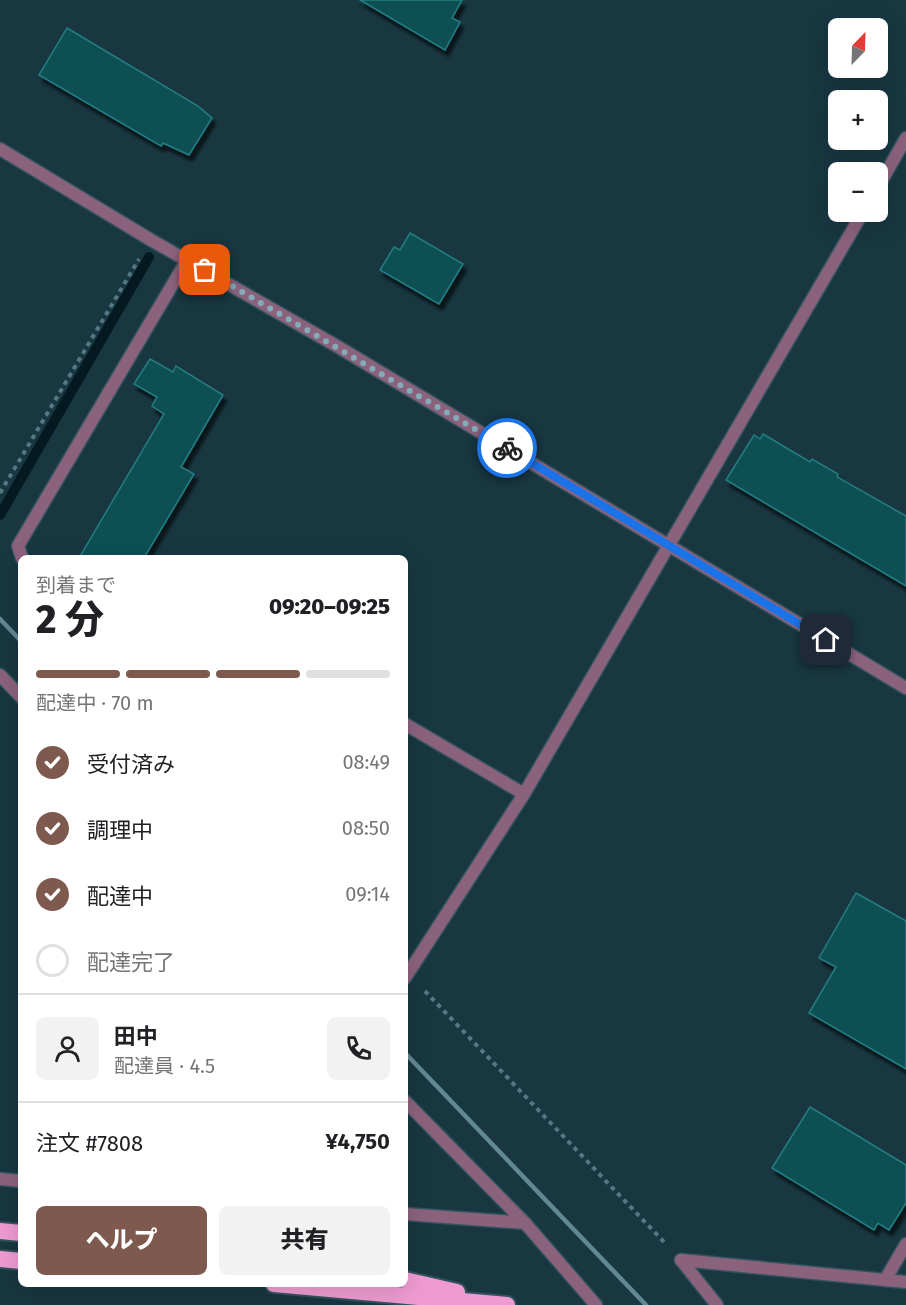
<!DOCTYPE html>
<html lang="ja">
<meta charset="utf-8">
<style>
:root{--surface:#fff;--page:#f2f2f2;--text:#202124;--muted:#757577;--line:#e0e0e0;--accent:#7e5a4e}
body{margin:0;font-family:"Fira Sans","Noto Sans JP",sans-serif;background:var(--page);color:var(--text);height:100vh;display:flex;flex-direction:column;font-size:22px;white-space:nowrap}
*{box-sizing:border-box;margin:0}
p{font-size:20px;color:var(--muted)}
.icon{flex:none;width:33px;height:33px;fill:none;stroke:currentColor;stroke-width:2;stroke-linecap:round;stroke-linejoin:round}
.map{position:relative;flex:1;overflow:hidden}
.drawer{position:absolute;left:18px;top:555px;width:390px;height:732px;display:flex;flex-direction:column;background:var(--surface);border-radius:9px;box-shadow:0 6px 24px #0002}
.drawer>*{flex:none}
.needle{width:39px;rotate:23deg}
.buttons{position:absolute;left:828px;top:18px;display:grid;gap:12px}
.buttons a{display:grid;place-items:center;width:60px;height:60px;border-radius:9px;background:var(--surface);box-shadow:0 6px 24px #0002;font-size:30px}
.pin{position:absolute;display:grid;place-items:center;width:51px;height:51px;color:#fff;margin:-26px;border-radius:12px;box-shadow:0 3px 9px #0006}
.courier{position:absolute;display:grid;place-items:center;width:60px;height:60px;margin:-30px;border:4px solid #1a73e8;border-radius:50%;background:#fff;color:#222;box-shadow:0 2px 8px #0007}
.head em{font-style:normal;font-weight:800}
.head div{display:flex;flex-direction:column-reverse}
.head{display:flex;align-items:center;justify-content:space-between;height:102px;padding:0 18px}
h1{font-size:39px;font-weight:800;line-height:45px}
.bar{display:grid;grid-template-columns:repeat(4,1fr);gap:9px 6px;align-content:center;height:72px;padding:0 18px}
.bar i{height:8px;border-radius:4px;background:var(--line)}
.bar .on{background:var(--accent)}
.bar p{grid-column:span 4}
.line{display:flex;align-items:center;gap:15px;padding:0 18px;border-top:2px solid var(--line)}
.line div{flex:1}
.round{display:grid;place-items:center;flex:none;width:63px;height:63px;border-radius:9px;background:var(--page)}
ol{padding:0 18px;list-style:none}
li{display:flex;align-items:center;gap:18px;height:66px}
li p{margin-inline-start:auto}
li .icon{padding:6px;border-radius:50%;background:var(--accent);color:#fff;stroke-width:4}
li:last-child{color:var(--muted)}
li i{width:33px;height:33px;border:3px solid var(--line);border-radius:50%}
.action{display:flex;gap:12px;margin-top:auto;padding:12px 18px}
.action a{flex:1;height:69px;border-radius:9px;background:var(--accent);color:#fff;font-size:24px;font-weight:800;line-height:69px;text-align:center}
.action a+a{background:var(--page);color:var(--text)}
.map>svg:first-child{display:block}
</style>
<div class="map">
<svg width="906" height="1305" viewBox="0 0 906 1305">
<defs>
<filter id="shadow"><feDropShadow dx="3.5" dy="6" stdDeviation="1.5" flood-color="#0009"/></filter>
</defs>
<rect width="100%" height="100%" fill="#183741"/>
<g fill="none" stroke-linecap="round" stroke-linejoin="round">
<!-- stream -->
<polyline stroke="#051920" stroke-width="10" points="0,515 149,257"/>
</g>
<!-- building -->
<g fill="#0e4f53" stroke="#237d83" stroke-width="1.5" filter="url(#shadow)">
<polygon points="360,0 462,0 452,18 460,22 445,50"/>
<polygon points="67,28 198,106 212,118 189,155 163,143 161,146 39,75"/>
<polygon points="410,233 463,264 439,304 380,270 394,247 400,250"/>
<polygon points="150,359 173,372 176,366 223,395 181,467 194,474 144,558 79,558 164,414 152,406 157,397 134,384"/>
<polygon points="763,434 810,462 812,459 838,474 837,477 906,516 906,586 726,480 754,435 760,439"/>
<polygon points="856,893 906,921 906,1069 809,1013 836,967 819,958"/>
<polygon points="810,1107 906,1165 906,1203 889,1230 878,1223 874,1230 772,1168"/>
</g>
<g fill="none" stroke-linecap="round" stroke-linejoin="round">
<!-- minor casing -->
<g stroke="#32535e" stroke-width="15">
<g id="minor">
<polyline points="0,149 151,240 335,345 906,688"/>
<polyline points="878,187 906,138"/>
<polyline points="22,558 18,546 187,260"/>
<polyline points="0,675 21,697"/>
<polyline points="405,724 524,794"/>
<polyline points="405,978 524,794 863,212"/>
<polyline points="405,1101 525,1223 596,1305"/>
<polyline points="0,1179 21,1181"/>
<polyline points="405,1214 525,1223"/>
<polyline points="681,1260 906,1282"/>
<polyline points="681,1260 717,1305"/>
<polyline points="885,1280 906,1244"/>
</g>
</g>
<!-- trunk casing -->
<g stroke="#32535e" stroke-width="20">
<g id="trunk">
<polyline points="0,1231 21,1233"/>
<polyline points="0,1259 21,1261"/>
<polyline points="405,1280 457,1292"/>
<polyline points="274,1284 507,1305"/>
</g>
</g>
<!-- path -->
<g stroke="#547884" stroke-width="4" stroke-dasharray="4.5 4.5" stroke-linecap="butt">
<polyline points="0,493 139,259"/>
<polyline points="425,991 664,1242"/>
</g>
<!-- minor -->
<use href="#minor" stroke="#8b627c" stroke-width="12"/>
<!-- trunk -->
<use href="#trunk" stroke="#ee9bd1" stroke-width="16"/>
<!-- rail -->
<g stroke="#628894" stroke-width="4.5">
<polyline points="0,619 21,641"/>
<polyline points="405,1053 646,1305"/>
</g>
</g>
<g fill="none" stroke-linecap="round" stroke-linejoin="round">
<!-- done -->
<polyline stroke="#83abb9" stroke-width="6" stroke-dasharray="0 10.8" points="205,270 507,448"/>
<!-- route -->
<polyline stroke="#1a73e8" stroke-width="8" points="507,448 826,640"/>
</g>
</svg>
<div class="buttons">
<a><svg class="needle" viewBox="-14 -14 28 28"><path d="M0-13l5 13h-10z" fill="#e53935"/><path d="M0 13l5-13h-10z" fill="#757577"/></svg></a>
<a>+</a>
<a>−</a>
</div>
<div class="pin" style="left:205px;top:270px;background:#ea580c"><svg class="icon" aria-label="bag" viewBox="0 0 24 24"><path d="M5 8h14l-1 12H6zM9 8a3 3 0 0 1 6 0"/></svg></div>
<div class="pin" style="left:826px;top:640px;background:#1f2937"><svg class="icon" aria-label="home" viewBox="0 0 24 24"><path d="M3 11l9-7 9 7M6 9v11h12V9"/></svg></div>
<div class="courier" style="left:507px;top:448px"><svg class="icon" aria-label="bike" viewBox="0 0 24 24"><circle cx="6" cy="16" r="4"/><circle cx="18" cy="16" r="4"/><path d="M6 16l4-8h5l3 8M10 8l3 8H6M13 5h3"/></svg></div>
<section class="drawer">
<div class="head"><div><h1>2 分</h1><p>到着まで</p></div><em>09:20–09:25</em></div>
<div class="bar"><i class="on"></i><i class="on"></i><i class="on"></i><i></i><p>配達中 · 70 m</p></div>
<ol>
<li><svg class="icon" aria-label="check" viewBox="0 0 24 24"><path d="M5 12l5 5 9-10"/></svg>受付済み<p>08:49</p></li>
<li><svg class="icon" aria-label="check" viewBox="0 0 24 24"><path d="M5 12l5 5 9-10"/></svg>調理中<p>08:50</p></li>
<li><svg class="icon" aria-label="check" viewBox="0 0 24 24"><path d="M5 12l5 5 9-10"/></svg>配達中<p>09:14</p></li>
<li><i></i>配達完了</li>
</ol>
<div class="line" style="height:108px"><a class="round"><svg class="icon" aria-label="person" viewBox="0 0 24 24"><circle cx="12" cy="8" r="4"/><path d="M4 21q1-7 8-7t8 7"/></svg></a><div><b>田中</b><p>配達員 · 4.5</p></div><a class="round"><svg class="icon" aria-label="phone" viewBox="0 0 24 24"><path d="M5 4h4l2 5-3 2q2 4 5 5l2-3 5 2v4C11 20 4 13 5 4z"/></svg></a></div>
<div class="line" style="height:78px"><div>注文 #7808</div><b>¥4,750</b></div>
<div class="action"><a>ヘルプ</a><a>共有</a></div>
</section>
</div>
